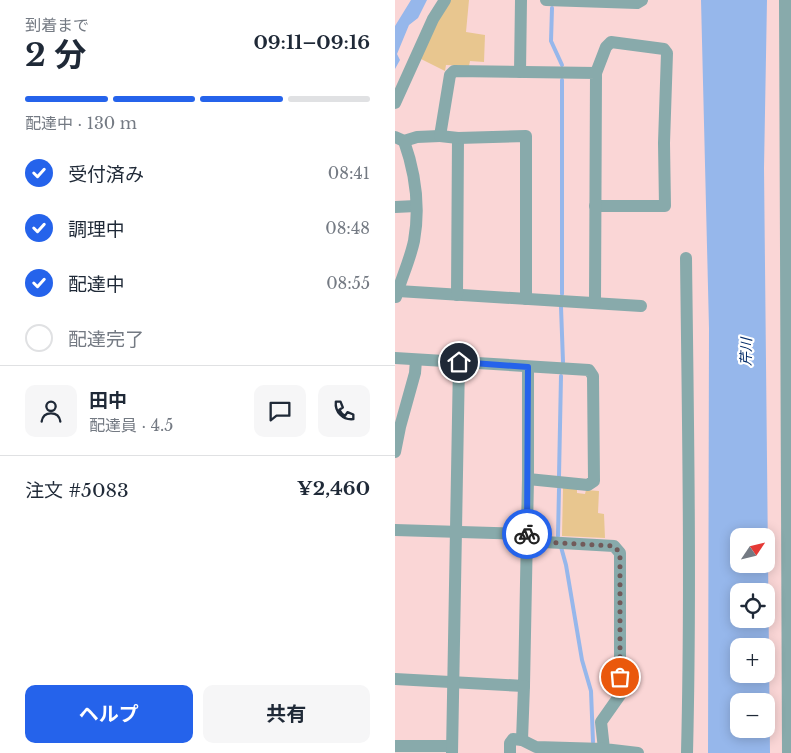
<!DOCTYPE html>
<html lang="ja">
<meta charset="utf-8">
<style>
:root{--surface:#fff;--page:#f6f6f7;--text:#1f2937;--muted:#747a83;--line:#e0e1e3;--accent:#2563eb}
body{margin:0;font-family:"Libre Baskerville","Noto Sans JP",serif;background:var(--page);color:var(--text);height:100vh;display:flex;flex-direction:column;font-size:19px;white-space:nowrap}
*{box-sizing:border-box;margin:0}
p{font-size:16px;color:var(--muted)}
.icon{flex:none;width:28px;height:28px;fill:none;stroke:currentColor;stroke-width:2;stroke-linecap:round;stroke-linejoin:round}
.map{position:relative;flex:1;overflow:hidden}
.panel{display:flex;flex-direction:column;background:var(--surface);width:395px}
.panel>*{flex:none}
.needle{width:32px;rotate:55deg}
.buttons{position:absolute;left:335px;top:528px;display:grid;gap:10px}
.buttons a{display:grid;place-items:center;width:45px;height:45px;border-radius:10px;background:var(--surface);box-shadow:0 2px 12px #0003;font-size:25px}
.pin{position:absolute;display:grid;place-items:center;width:42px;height:42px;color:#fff;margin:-21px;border:2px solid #fff;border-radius:50%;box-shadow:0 1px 5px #0007}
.courier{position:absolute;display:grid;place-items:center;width:50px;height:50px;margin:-25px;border:4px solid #2563eb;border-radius:50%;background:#fff;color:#222;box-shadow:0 1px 6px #0007}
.head em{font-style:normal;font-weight:700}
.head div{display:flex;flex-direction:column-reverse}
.head{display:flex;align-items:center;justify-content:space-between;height:85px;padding:0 25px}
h1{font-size:32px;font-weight:700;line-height:38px}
.bar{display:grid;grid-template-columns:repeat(4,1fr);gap:8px 5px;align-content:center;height:60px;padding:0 25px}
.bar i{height:6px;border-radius:4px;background:var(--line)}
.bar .current{background:var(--accent)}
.bar p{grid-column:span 4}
.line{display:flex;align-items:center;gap:12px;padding:0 25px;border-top:1px solid var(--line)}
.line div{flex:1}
.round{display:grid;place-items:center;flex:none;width:52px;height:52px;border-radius:10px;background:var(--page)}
ol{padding:0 25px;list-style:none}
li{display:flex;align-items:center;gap:15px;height:55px}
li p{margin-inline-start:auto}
li .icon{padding:5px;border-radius:50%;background:var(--accent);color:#fff;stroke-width:4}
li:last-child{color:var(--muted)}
li i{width:28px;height:28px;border:2px solid var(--line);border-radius:50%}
.button{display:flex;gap:10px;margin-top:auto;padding:10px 25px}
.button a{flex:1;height:58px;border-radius:10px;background:var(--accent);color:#fff;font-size:20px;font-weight:700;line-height:58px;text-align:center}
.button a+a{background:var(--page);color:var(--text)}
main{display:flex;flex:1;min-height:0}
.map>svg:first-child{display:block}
</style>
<main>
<section class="panel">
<div class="head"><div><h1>2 分</h1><p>到着まで</p></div><em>09:11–09:16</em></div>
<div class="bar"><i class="current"></i><i class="current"></i><i class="current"></i><i></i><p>配達中 · 130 m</p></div>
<ol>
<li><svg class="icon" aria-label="check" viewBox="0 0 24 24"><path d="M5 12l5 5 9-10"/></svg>受付済み<p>08:41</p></li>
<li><svg class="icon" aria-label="check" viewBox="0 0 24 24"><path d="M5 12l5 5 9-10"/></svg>調理中<p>08:48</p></li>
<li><svg class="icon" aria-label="check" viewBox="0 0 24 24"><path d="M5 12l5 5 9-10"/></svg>配達中<p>08:55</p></li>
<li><i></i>配達完了</li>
</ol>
<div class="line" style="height:90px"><a class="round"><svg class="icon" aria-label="person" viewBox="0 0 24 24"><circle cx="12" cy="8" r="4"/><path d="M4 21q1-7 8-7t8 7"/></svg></a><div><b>田中</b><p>配達員 · 4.5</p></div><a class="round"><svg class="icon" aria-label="chat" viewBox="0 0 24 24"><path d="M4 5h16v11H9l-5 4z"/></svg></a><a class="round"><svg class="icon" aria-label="phone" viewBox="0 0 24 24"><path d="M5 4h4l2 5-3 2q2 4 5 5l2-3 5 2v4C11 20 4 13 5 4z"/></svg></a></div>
<div class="line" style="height:65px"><div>注文 #5083</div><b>¥2,460</b></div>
<div class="button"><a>ヘルプ</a><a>共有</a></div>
</section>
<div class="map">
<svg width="396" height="753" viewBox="0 0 396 753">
<rect width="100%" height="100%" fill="#fad6d6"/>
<!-- green -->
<g fill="#e8c68f">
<polygon points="55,0 74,0 71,32 90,35 89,62 75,61 74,66 51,65 50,71 26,59 41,24"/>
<polygon points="168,488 182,489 182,493 190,494 191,490 204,491 203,513 209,514 210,538 167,536"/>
</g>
<!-- water -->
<g fill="#96b7eb" fill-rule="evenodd">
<polygon points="16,0 32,0 23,18 14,25 2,54 5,60 0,69 0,26"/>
<path d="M306,0H372L369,168L375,753H313L314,328ZM344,536H371V564H344ZM344,591H371V619H344ZM344,646H371V674H344ZM344,701H371V729H344Z"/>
</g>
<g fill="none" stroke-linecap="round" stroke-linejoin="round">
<!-- stream -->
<g stroke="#96b7eb" stroke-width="4">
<polyline points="157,8 156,41 167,65"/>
<polyline points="167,294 167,80"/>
<polyline points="166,307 168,362"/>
<polyline points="164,476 166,376"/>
<polyline points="163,536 164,489"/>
<polyline points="166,547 171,565 187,660 196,691 198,742"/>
</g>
<!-- street -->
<g stroke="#88aaab" stroke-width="12">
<polyline points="151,0 242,3 247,0"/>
<polyline points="390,0 393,753"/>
<polyline points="125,72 126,0"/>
<polyline points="0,103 38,19 50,0"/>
<polyline points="0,137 9,141 22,137 45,136"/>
<polyline points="200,206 270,206 269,143 272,53 269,49 216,42 211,47 201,73"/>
<polyline points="0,207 21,206"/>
<path d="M291,258C293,423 296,588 292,753"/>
<polyline points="3,291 246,306"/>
<polyline points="62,295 63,138"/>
<path d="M1,297C6,279 15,260 19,241C25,208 20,172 9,141"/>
<polyline points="131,299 131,136 63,138 45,136 55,75 59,71 201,73 200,303"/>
<polyline points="0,358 194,370 198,376 199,481 193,485 133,479"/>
<polyline points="0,452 5,427 20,373 21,360"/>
<polyline points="0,530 132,534"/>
<polyline points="132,541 219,546 225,553 225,695 206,722 209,749 243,753"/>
<polyline points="0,679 129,686 133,479 133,367"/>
<polyline points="129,686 127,740 141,747 209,749"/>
<polyline points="0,746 57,746"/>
<polyline points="57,753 64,362"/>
<polyline points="115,753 115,743 118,739 127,740"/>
</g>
</g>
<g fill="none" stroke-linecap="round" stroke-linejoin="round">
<!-- done -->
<polyline stroke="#715a5a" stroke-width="5" stroke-dasharray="0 9" points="132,534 132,541 219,546 225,553 225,677"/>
<!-- route -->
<polyline stroke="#2563eb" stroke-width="6" points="64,362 133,367 132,534"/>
</g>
<g text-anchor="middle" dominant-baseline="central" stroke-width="4.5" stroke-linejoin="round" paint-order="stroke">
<!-- water labels -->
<g font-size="14" font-style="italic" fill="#052d69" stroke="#fff">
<text transform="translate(351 352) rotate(-89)">芹川</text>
</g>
</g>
</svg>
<div class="buttons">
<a><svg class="needle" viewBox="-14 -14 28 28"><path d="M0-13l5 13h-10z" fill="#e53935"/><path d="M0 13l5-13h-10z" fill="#747a83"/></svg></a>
<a><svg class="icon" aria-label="locate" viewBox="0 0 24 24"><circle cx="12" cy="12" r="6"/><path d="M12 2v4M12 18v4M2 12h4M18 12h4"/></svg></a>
<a>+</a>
<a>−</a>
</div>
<div class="pin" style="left:225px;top:677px;background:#ea580c"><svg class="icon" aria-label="bag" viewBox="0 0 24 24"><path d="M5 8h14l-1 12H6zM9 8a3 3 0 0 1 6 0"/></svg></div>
<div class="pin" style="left:64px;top:362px;background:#1f2937"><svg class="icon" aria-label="home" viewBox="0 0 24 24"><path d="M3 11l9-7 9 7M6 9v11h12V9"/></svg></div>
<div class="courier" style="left:132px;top:534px"><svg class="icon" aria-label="bike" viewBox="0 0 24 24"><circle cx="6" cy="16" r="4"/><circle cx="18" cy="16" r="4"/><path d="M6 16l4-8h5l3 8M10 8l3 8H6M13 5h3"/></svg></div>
</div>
</main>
